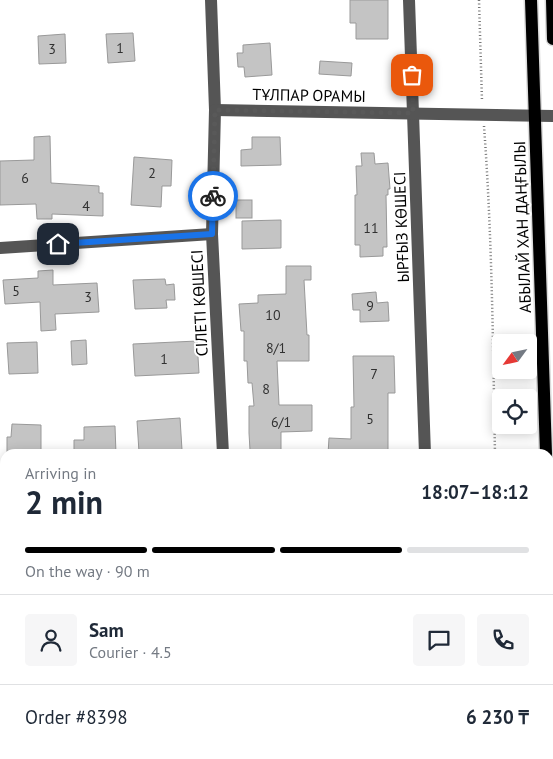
<!DOCTYPE html>
<meta charset="utf-8">
<style>
:root{--surface:#fff;--page:#f6f6f7;--text:#1f2937;--muted:#747a83;--line:#e0e1e3;--accent:#000}
body{margin:0;font-family:"PT Sans",sans-serif;background:var(--page);color:var(--text);height:100vh;display:flex;flex-direction:column;font-size:19px;white-space:nowrap}
*{box-sizing:border-box;margin:0}
p{font-size:16px;color:var(--muted)}
.icon{flex:none;width:28px;height:28px;fill:none;stroke:currentColor;stroke-width:2;stroke-linecap:round;stroke-linejoin:round}
.map{position:relative;flex:1;overflow:hidden}
.panel{position:absolute;left:0px;top:449px;width:554px;height:311px;display:flex;flex-direction:column;background:var(--surface);border-radius:15px 15px 0 0;box-shadow:0 2px 12px #0003}
.panel>*{flex:none}
.needle{width:32px;rotate:237deg}
.controls{position:absolute;left:492px;top:334px;display:grid;gap:10px}
.controls a{display:grid;place-items:center;width:45px;height:45px;border-radius:5px;background:var(--surface);box-shadow:0 2px 12px #0003;font-size:25px}
.pin{position:absolute;display:grid;place-items:center;width:42px;height:42px;color:#fff;margin:-21px;border-radius:10px;box-shadow:0 2px 8px #0006}
.courier{position:absolute;display:grid;place-items:center;width:50px;height:50px;margin:-25px;border:4px solid #1a73e8;border-radius:50%;background:#fff;color:#222;box-shadow:0 1px 6px #0007}
.summary em{font-style:normal;font-weight:600}
.summary div{display:flex;flex-direction:column-reverse}
.summary{display:flex;align-items:center;justify-content:space-between;height:85px;padding:0 25px}
h1{font-size:32px;font-weight:600;line-height:38px}
.bar{display:grid;grid-template-columns:repeat(4,1fr);gap:8px 5px;align-content:center;height:60px;padding:0 25px}
.bar i{height:6px;border-radius:4px;background:var(--line)}
.bar .current{background:var(--accent)}
.bar p{grid-column:span 4}
.line{display:flex;align-items:center;gap:12px;padding:0 25px;border-top:1px solid var(--line)}
.line div{flex:1}
.round{display:grid;place-items:center;flex:none;width:52px;height:52px;border-radius:5px;background:var(--page)}
.map>svg:first-child{display:block}
</style>
<div class="map">
<svg width="553" height="759" viewBox="0 0 553 759">
<rect width="100%" height="100%" fill="#fff"/>
<!-- building -->
<g fill="#c4c4c4" stroke="#999">
<polygon points="350,0 388,0 388,39 356,39 356,23 350,23"/>
<polygon points="133,33 135,61 108,63 106,34"/>
<polygon points="65,34 66,63 39,64 38,36"/>
<polygon points="270,43 272,75 245,77 244,67 238,67 237,53 243,53 243,45"/>
<polygon points="320,61 352,63 351,76 319,74"/>
<polygon points="50,136 51,183 99,186 99,193 103,193 103,216 52,214 52,219 37,219 36,204 0,205 0,161 34,160 34,137"/>
<polygon points="252,137 280,137 281,165 241,166 241,150 252,149"/>
<polygon points="361,153 374,153 375,164 388,163 390,189 388,189 388,195 386,195 387,247 383,247 383,256 360,257 360,245 355,245 355,195 357,195 356,166 362,166"/>
<polygon points="134,157 172,160 171,186 162,186 161,207 131,205"/>
<rect x="236" y="200" width="16" height="18"/>
<polygon points="281,220 281,248 242,249 242,221"/>
<polygon points="286,266 311,266 311,280 304,280 307,335 309,335 309,361 277,361 279,405 312,405 312,431 281,432 281,454 255,454 255,450 250,450 249,433 249,406 254,406 252,383 248,383 247,361 244,361 244,331 241,331 239,304 258,303 258,295 286,294"/>
<polygon points="53,270 53,285 97,283 99,312 55,314 56,330 41,331 40,302 5,304 3,280 38,278 38,271"/>
<polygon points="165,279 166,285 174,284 175,300 166,300 167,308 135,309 133,280"/>
<polygon points="376,292 377,303 388,302 389,321 360,322 360,310 353,310 352,294"/>
<polygon points="86,340 87,364 72,365 71,341"/>
<polygon points="197,341 199,373 135,376 133,344"/>
<polygon points="37,342 38,373 9,374 7,343"/>
<polygon points="353,356 394,356 395,393 388,393 388,454 328,454 329,438 351,439 351,407 354,407"/>
<polygon points="180,418 182,450 139,452 137,421"/>
<polygon points="12,424 41,425 41,454 7,454 7,437 11,437"/>
<polygon points="115,426 116,454 74,454 74,440 84,440 84,427"/>
</g>
<g fill="none" stroke-linecap="round" stroke-linejoin="round">
<!-- major casing -->
<g stroke="#dbdbdb" stroke-width="15">
<g id="major">
<polyline points="531,0 546,454"/>
<polyline points="552,0 553,39"/>
<polyline points="549,539 553,650"/>
<polyline points="549,748 553,748"/>
<polyline points="188,759 319,755"/>
</g>
</g>
<!-- path -->
<g stroke="#777" stroke-width="2.5" stroke-dasharray="1 2.5" stroke-linecap="butt">
<polyline points="479,0 482,101"/>
<path d="M484,126C492,235 493,344 495,454"/>
<polyline points="549,722 553,722"/>
</g>
<!-- minor -->
<g stroke="#555" stroke-width="12">
<polyline points="211,0 215,110 212,234 223,454"/>
<polyline points="409,0 425,454"/>
<polyline points="215,110 553,116"/>
<polyline points="0,248 212,234"/>
<polyline points="0,494 5,493"/>
<polyline points="130,759 139,755"/>
</g>
<!-- major -->
<use href="#major" stroke="#000" stroke-width="12"/>
</g>
<g fill="none" stroke-linecap="round" stroke-linejoin="round">
<!-- done -->
<polyline stroke="#595959" stroke-width="5" stroke-dasharray="0 9" points="213,196 215,110 413,113 412,75"/>
<!-- route -->
<polyline stroke="#1a73e8" stroke-width="6" points="58,244 212,234 213,196"/>
</g>
<g text-anchor="middle" dominant-baseline="central" stroke-width="4" stroke-linejoin="round" paint-order="stroke">
<!-- number labels -->
<g font-size="14" fill="#313131">
<text x="120" y="48">1</text>
<text x="52" y="49">3</text>
<text x="152" y="173">2</text>
<text x="25" y="178">6</text>
<text x="86" y="206">4</text>
<text x="371" y="228">11</text>
<text x="16" y="291">5</text>
<text x="88" y="297">3</text>
<text x="370" y="306">9</text>
<text x="273" y="315">10</text>
<text x="276" y="348">8/1</text>
<text x="164" y="359">1</text>
<text x="374" y="374">7</text>
<text x="266" y="389">8</text>
<text x="370" y="419">5</text>
<text x="281" y="422">6/1</text>
</g>
<!-- street labels -->
<g font-size="16" fill="#000" stroke="#fff">
<text transform="translate(309 95) rotate(1)">ТҰЛПАР ОРАМЫ</text>
<text transform="translate(401 227) rotate(-92)">ЫРҒЫЗ КӨШЕСІ</text>
<text transform="translate(522 227) rotate(-92)">АБЫЛАЙ ХАН ДАҢҒЫЛЫ</text>
<text transform="translate(199 303) rotate(-93)">СІЛЕТІ КӨШЕСІ</text>
</g>
</g>
</svg>
<div class="controls">
<a><svg class="needle" viewBox="-14 -14 28 28"><path d="M0-13l5 13h-10z" fill="#e53935"/><path d="M0 13l5-13h-10z" fill="#747a83"/></svg></a>
<a><svg class="icon" aria-label="locate" viewBox="0 0 24 24"><circle cx="12" cy="12" r="6"/><path d="M12 2v4M12 18v4M2 12h4M18 12h4"/></svg></a>
</div>
<div class="pin" style="left:412px;top:75px;background:#ea580c"><svg class="icon" aria-label="bag" viewBox="0 0 24 24"><path d="M5 8h14l-1 12H6zM9 8a3 3 0 0 1 6 0"/></svg></div>
<div class="pin" style="left:58px;top:244px;background:#1f2937"><svg class="icon" aria-label="home" viewBox="0 0 24 24"><path d="M3 11l9-7 9 7M6 9v11h12V9"/></svg></div>
<div class="courier" style="left:213px;top:196px"><svg class="icon" aria-label="bike" viewBox="0 0 24 24"><circle cx="6" cy="16" r="4"/><circle cx="18" cy="16" r="4"/><path d="M6 16l4-8h5l3 8M10 8l3 8H6M13 5h3"/></svg></div>
<section class="panel">
<div class="summary"><div><h1>2 min</h1><p>Arriving in</p></div><em>18:07–18:12</em></div>
<div class="bar"><i class="current"></i><i class="current"></i><i class="current"></i><i></i><p>On the way · 90 m</p></div>
<div class="line" style="height:90px"><a class="round"><svg class="icon" aria-label="person" viewBox="0 0 24 24"><circle cx="12" cy="8" r="4"/><path d="M4 21q1-7 8-7t8 7"/></svg></a><div><b>Sam</b><p>Courier · 4.5</p></div><a class="round"><svg class="icon" aria-label="chat" viewBox="0 0 24 24"><path d="M4 5h16v11H9l-5 4z"/></svg></a><a class="round"><svg class="icon" aria-label="phone" viewBox="0 0 24 24"><path d="M5 4h4l2 5-3 2q2 4 5 5l2-3 5 2v4C11 20 4 13 5 4z"/></svg></a></div>
<div class="line" style="height:65px"><div>Order #8398</div><b>6 230 ₸</b></div>
</section>
</div>
